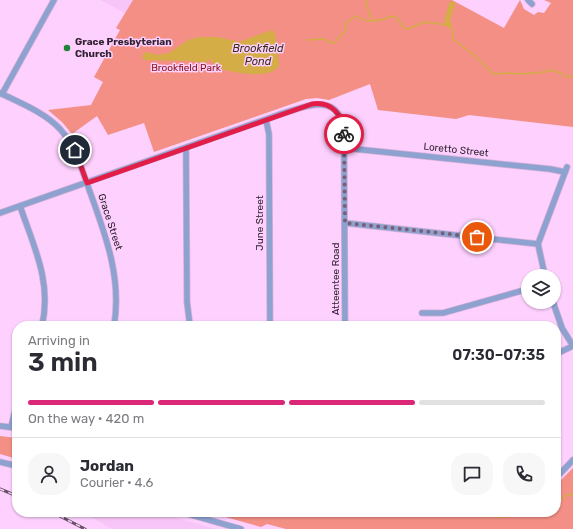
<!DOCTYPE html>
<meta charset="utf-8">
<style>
:root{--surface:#fff;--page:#f7f7f7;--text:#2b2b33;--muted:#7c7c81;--line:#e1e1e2;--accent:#db2777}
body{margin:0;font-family:Rubik,sans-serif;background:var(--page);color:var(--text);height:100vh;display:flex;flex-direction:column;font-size:15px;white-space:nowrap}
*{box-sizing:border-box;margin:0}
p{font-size:13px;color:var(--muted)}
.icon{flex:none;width:22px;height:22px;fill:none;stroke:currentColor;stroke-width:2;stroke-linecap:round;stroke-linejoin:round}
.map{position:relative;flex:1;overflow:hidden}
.sheet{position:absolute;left:12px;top:321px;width:549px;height:196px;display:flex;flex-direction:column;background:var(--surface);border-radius:16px;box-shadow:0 1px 3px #0004}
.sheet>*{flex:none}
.fabs{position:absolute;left:521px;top:269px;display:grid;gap:8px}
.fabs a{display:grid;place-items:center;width:40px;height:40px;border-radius:50%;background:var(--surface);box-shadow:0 1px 3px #0004;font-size:20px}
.pin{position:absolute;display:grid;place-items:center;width:34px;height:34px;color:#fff;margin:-17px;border:2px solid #fff;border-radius:50%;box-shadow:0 1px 4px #0007}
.courier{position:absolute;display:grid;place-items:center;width:40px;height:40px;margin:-20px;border:3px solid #e11d48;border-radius:50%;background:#fff;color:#222;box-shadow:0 1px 5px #0007}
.head em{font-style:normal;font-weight:600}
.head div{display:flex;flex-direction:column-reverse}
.head{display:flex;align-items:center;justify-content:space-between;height:68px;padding:0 16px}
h1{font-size:26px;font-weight:600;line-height:30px}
.bar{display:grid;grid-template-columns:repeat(4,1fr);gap:6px 4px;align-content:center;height:48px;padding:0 16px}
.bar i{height:5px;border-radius:3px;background:var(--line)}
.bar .current{background:var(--accent)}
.bar p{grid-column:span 4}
.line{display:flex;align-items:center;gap:10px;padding:0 16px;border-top:1px solid var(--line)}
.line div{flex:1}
.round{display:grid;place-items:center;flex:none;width:42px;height:42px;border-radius:16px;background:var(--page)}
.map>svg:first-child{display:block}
</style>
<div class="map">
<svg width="573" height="529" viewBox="0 0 573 529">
<rect width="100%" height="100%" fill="#fdd0fd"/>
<!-- built -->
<g fill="#f8c5f8">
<polygon points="100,0 133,0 125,13"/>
<polygon points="83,512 154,512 216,529 112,529"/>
</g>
<!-- green -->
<g fill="#f38f85">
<polygon points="133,0 452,0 504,28 520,0 524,9 534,15 538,12 544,13 551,3 544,0 573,0 573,127 469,115 456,119 378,110 370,84 329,100 317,98 306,99 154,152 144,123 108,135 97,116 72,134 62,122 48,110 91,105 103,82 94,77 120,30 116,28"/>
<polygon points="0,436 17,438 17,455 2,451 17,455 17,459 0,454"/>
<polygon points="573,468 573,529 286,529 267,524 261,527 207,512 556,512 556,485"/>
</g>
<!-- water -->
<path fill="#d5ad47" d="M272,30L275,33L279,65C272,82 227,71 213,67V63L210,59L205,63L189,61L144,60L142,56L146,52L158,55L169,53L188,40L199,37H218L239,42Z"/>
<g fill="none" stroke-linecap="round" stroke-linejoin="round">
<!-- stream -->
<g stroke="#d5ad47" stroke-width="1.5">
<polyline points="366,0 369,14 373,20"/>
<path d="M307,40L324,39L329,42L334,43L345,31L346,23L356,16C368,24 380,21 392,16L397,18L404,28L408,29L424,22L449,25L452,29L453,39L474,55L493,74L510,73L520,74L545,72L550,70L561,73L566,77L573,76"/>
<polyline points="556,504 565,496 571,494 573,495"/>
<path d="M484,512C493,519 504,519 513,512"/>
</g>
<!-- canal -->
<polyline stroke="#d5ad47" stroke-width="5.5" points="449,25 447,21 452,4"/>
<!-- minor casing -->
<g stroke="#d8b0d8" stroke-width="7">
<g id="minor">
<polyline points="528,0 532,4"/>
<path d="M0,93C20,103 44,112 60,129C76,147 82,170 90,192C106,236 122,279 114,326"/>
<polyline points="2,94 54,0"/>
<polyline points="266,120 269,134 270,326"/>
<polyline points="186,148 187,302 190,326"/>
<polyline points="345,148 550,169 565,172"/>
<path d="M20,206C34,247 52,282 42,326"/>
<path d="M0,213L278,115C304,107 338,90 344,130L345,326"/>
<polyline points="345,223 538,244"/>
<polyline points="545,276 538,244 567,167"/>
<polyline points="553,302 562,328 573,346"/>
<polyline points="422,313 443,313 528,289"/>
<polyline points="556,354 573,346"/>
<polyline points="0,426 17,428"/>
<polyline points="11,427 17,403"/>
<polyline points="0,462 17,466"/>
<polyline points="556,478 573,460"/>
<polyline points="181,512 241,529"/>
</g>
</g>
<!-- minor -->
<use href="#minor" stroke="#8ea2d0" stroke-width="5.5"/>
<!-- rail casing -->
<g stroke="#685068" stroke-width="3">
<g id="rail">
<polyline points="0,489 17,496"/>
<polyline points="52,512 85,529"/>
</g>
</g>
<!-- rail -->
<use href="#rail" stroke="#fdd0fd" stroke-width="1.5" stroke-dasharray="4.5" stroke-linecap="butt"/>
</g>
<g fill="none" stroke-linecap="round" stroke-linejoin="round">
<!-- done -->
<polyline stroke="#795e79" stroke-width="4" stroke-dasharray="0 7.2" points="344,134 345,223 477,237"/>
<!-- route -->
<path stroke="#e11d48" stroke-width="5" d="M75,150L87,183L312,104C331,101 344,115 344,134"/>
</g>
<!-- markers -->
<circle fill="#208236" stroke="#fdd0fd" stroke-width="1.5" cx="67" cy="48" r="4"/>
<g text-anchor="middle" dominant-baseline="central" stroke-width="3" stroke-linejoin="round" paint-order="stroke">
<!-- poi labels -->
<g font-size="10" font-weight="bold" fill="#322132" stroke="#fdd0fd" text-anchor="start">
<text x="75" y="42">Grace Presbyterian<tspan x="75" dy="12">Church</tspan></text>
</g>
<!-- park labels -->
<g font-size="10" fill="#881214" stroke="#fdd0fd">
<text x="186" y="68">Brookfield Park</text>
</g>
<!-- street labels -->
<g font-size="10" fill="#322132" stroke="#fdd0fd">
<text transform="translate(456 150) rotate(6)">Loretto Street</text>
<text transform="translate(110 222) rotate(72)">Grace Street</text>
<text transform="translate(260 223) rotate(-90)">June Street</text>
<text transform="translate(336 279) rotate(-90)">Atteentee Road</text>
</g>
<!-- water labels -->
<g font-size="11" font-style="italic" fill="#392f19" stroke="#fdd0fd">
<text x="258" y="48">Brookfield<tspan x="258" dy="13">Pond</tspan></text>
</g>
</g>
</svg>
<div class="fabs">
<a><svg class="icon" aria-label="layers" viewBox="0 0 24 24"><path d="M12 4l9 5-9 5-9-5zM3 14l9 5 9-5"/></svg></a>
</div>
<div class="pin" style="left:477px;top:237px;background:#ea580c"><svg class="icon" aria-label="bag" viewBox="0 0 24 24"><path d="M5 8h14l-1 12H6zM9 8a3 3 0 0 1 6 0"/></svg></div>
<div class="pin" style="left:75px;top:150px;background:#1f2937"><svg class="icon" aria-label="home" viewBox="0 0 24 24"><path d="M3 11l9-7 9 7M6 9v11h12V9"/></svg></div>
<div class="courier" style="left:344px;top:134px"><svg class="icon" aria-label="bike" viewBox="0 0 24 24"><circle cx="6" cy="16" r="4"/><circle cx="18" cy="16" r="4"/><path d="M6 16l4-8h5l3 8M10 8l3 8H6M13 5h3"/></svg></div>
<section class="sheet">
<div class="head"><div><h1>3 min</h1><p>Arriving in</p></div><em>07:30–07:35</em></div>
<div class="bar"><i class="current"></i><i class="current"></i><i class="current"></i><i></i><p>On the way · 420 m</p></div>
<div class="line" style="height:72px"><a class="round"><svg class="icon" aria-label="person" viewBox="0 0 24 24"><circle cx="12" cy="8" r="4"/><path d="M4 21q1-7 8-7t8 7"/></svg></a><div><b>Jordan</b><p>Courier · 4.6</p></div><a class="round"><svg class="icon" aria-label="chat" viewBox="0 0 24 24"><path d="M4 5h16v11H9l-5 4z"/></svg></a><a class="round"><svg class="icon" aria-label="phone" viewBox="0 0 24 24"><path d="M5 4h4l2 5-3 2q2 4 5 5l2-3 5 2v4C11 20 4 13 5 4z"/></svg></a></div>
</section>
</div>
